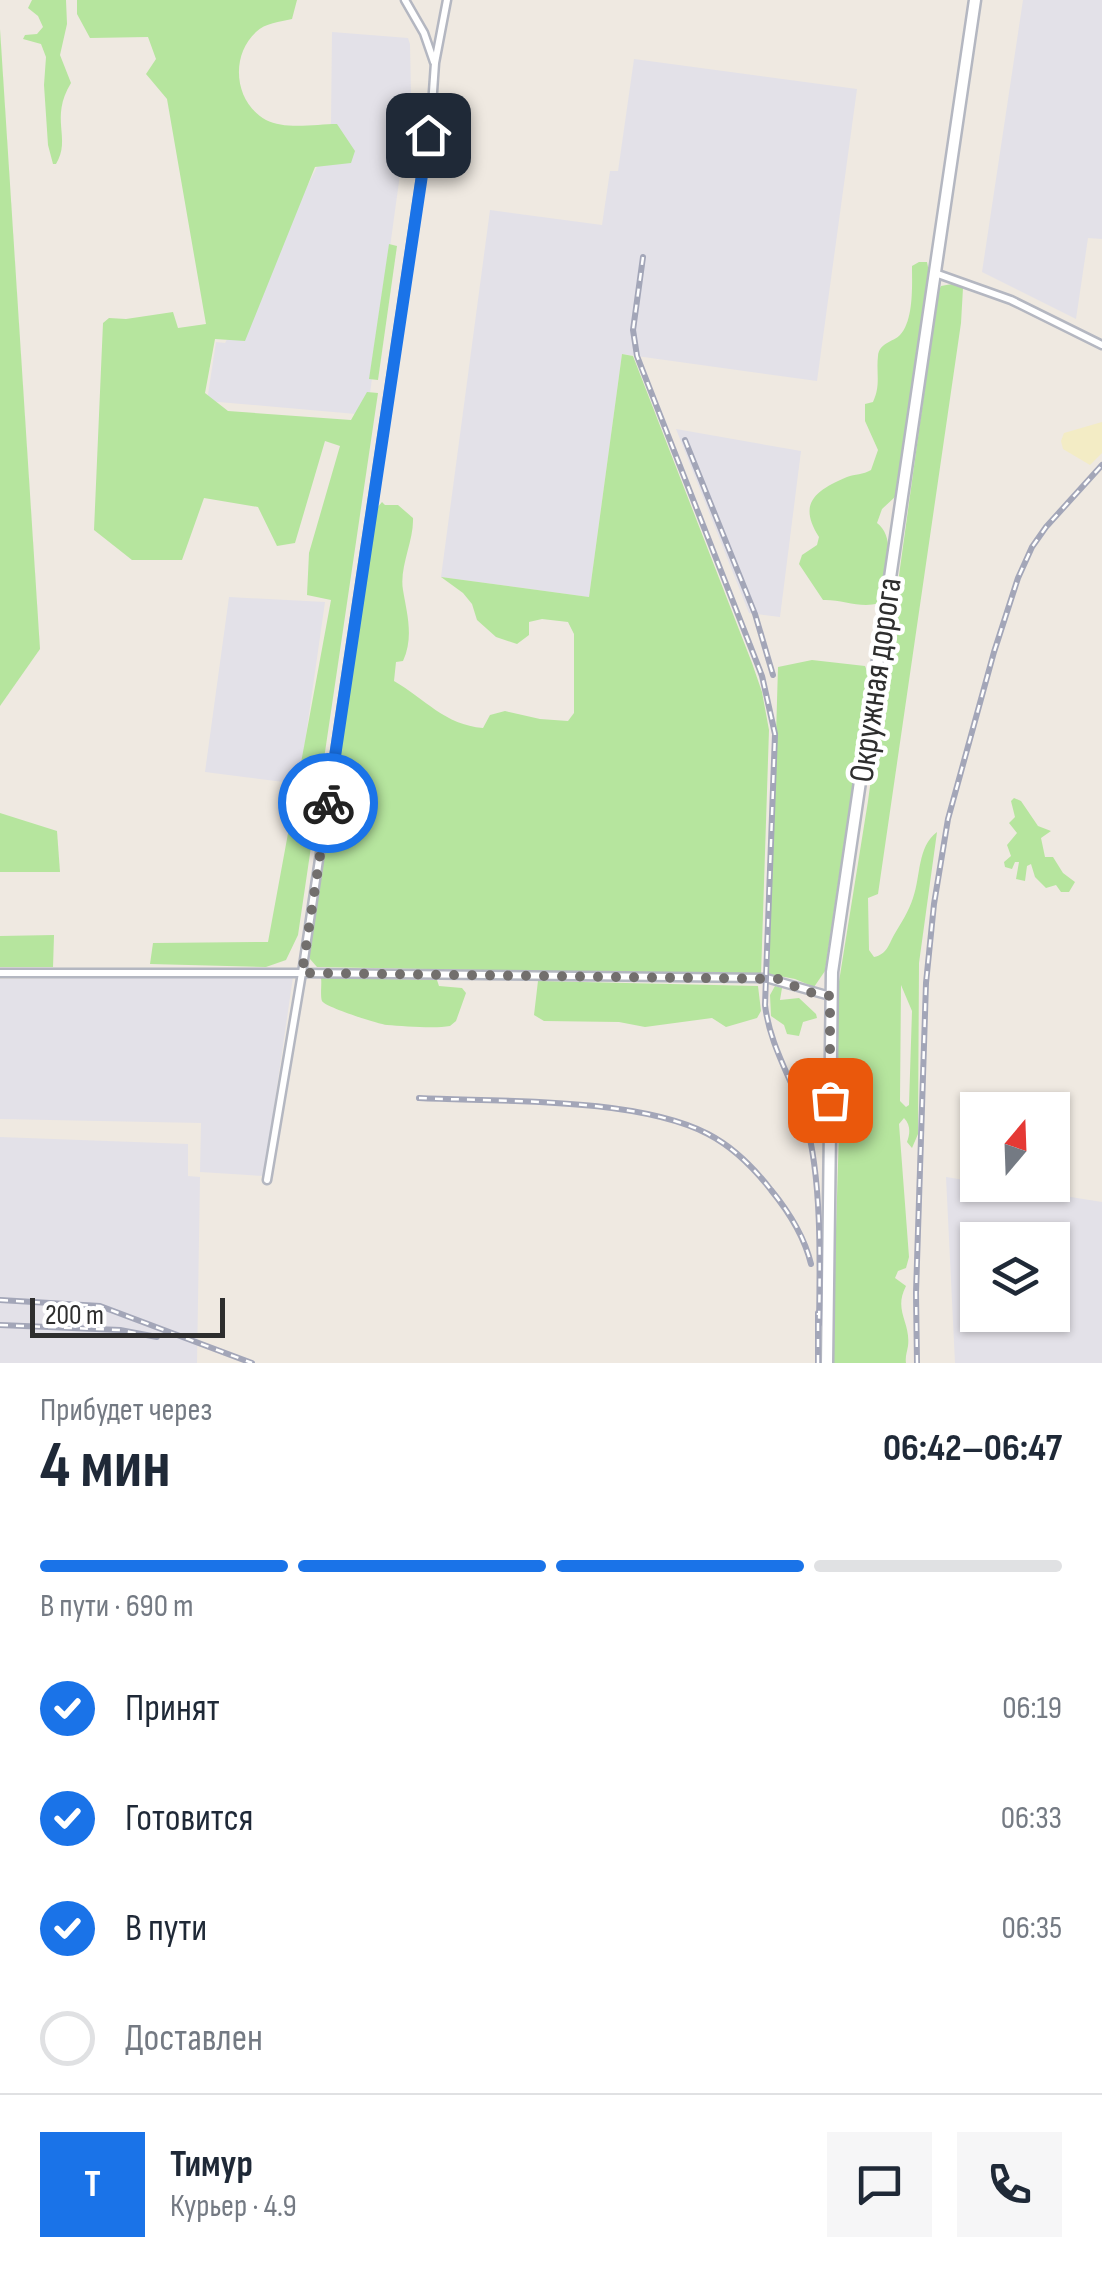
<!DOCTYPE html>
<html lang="ru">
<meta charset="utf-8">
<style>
:root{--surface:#fff;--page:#f6f6f7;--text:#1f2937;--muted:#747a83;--line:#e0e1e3;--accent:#1a73e8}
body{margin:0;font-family:"Sofia Sans Condensed",sans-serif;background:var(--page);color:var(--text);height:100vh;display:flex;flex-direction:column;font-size:38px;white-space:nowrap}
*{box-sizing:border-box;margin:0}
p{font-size:32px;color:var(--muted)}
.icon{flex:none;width:55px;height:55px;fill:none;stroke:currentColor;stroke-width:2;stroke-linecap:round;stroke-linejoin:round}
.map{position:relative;height:1363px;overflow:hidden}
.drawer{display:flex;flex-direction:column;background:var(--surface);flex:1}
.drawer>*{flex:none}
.needle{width:65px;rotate:19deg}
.controls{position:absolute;left:960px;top:1092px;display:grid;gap:20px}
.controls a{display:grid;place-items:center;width:110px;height:110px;border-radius:0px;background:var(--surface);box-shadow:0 2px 8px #0004;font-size:50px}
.scale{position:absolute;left:30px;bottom:25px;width:195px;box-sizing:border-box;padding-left:10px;border:5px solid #2e2e2e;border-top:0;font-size:28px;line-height:35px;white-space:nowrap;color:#2e2e2e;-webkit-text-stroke:8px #fff;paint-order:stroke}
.pin{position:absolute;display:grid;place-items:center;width:85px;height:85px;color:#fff;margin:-42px;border-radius:20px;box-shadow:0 5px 15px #0006}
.courier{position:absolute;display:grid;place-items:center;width:100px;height:100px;margin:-50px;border:8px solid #1a73e8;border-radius:50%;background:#fff;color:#222;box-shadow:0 2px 12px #0007}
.headline em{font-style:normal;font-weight:700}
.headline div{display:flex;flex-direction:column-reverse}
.headline{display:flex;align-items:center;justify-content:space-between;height:170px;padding:0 40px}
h1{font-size:65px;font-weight:700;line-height:75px}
.bar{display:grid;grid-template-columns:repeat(4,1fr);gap:15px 10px;align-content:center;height:120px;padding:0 40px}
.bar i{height:12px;border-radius:8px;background:var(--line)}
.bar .current{background:var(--accent)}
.bar p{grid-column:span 4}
.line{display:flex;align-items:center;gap:25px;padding:0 40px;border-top:2px solid var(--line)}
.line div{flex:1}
.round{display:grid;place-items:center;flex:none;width:105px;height:105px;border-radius:0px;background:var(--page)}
ol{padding:0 40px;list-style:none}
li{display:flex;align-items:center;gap:30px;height:110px}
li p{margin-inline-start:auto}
li .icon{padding:10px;border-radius:50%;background:var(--accent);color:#fff;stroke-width:4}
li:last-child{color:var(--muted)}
li i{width:55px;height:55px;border:5px solid var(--line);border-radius:50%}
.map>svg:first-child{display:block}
</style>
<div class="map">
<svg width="1102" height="1363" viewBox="0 0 1102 1363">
<rect width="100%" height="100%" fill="#efe9e1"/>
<!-- industrial -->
<g fill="#e3e1e8" fill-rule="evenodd">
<polygon points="1023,0 1102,0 1102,239 1088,238 1076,319 982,272"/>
<polygon points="332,32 408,38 410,44 411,94 367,415 207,401 216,342 225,343 247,304 318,165 313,163 331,123"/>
<polygon points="634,59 857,89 817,381 622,354 589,597 441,577 490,210 602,225 610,171 618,171"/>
<polygon points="676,429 801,451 780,617 749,613"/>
<polygon points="229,597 325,602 299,784 205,772"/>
<polygon points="270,975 293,977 264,1176 200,1172 201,1123 0,1119 0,979"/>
<polygon points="0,1137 188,1144 188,1176 200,1177 197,1363 0,1363"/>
<path d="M946,1177L977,1182L978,1185H996L1102,1202V1363H955ZM978,1240H1052V1315H978Z"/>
</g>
<!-- green -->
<g fill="#b6e59e" fill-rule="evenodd">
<path d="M32,0H66L67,24L60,55L71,83C49,119 72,138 56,164H53L48,145L44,85L46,57L41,44L23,39L25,35L37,34L43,27L38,16L28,8Z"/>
<path d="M77,0H297L292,19C280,22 265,23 256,32C230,56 234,102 266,120C285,130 316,124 337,124L355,151L351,163L315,167L245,341L215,339L205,393L228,411L351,420L367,392L378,393L298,935L286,960L266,967L150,964L153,943L268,942L331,600L307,595L309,553L340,446L325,441L295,543L277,546L258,507L204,498L182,560H132L94,530L103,323L109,318L126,319L173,312L178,328L206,324L167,99L146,74L156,59L148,37L90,38L77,14Z"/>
<polygon points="0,29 40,649 0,706"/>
<polygon points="389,244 397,246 378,380 369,379"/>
<path d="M919,262H927L929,272L896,496L882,509L877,523C899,540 883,578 878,603C862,609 841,599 823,600L799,564L802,555L817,545L819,537C798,504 814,491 847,477C855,474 863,475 871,470L878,450L865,421V404L873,402C881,385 876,373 878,356C879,343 893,342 900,335C914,320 912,285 912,266Z"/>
<path d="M952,284L963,288L961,323L878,894L868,898L869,950L874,957C887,954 888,946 894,935C901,923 909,911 913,898C921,876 917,847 937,832L919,963L918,1134L912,1148L907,1142C910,1134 911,1125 904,1118L899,1124L909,1257L906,1268L898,1271L895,1278L906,1286C893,1311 911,1322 908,1346C907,1352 905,1357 906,1363H832L839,1131L837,994L868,801L938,292L941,286ZM901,985L912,1011L909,1105L906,1107L900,1101Z"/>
<path d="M622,354L633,356L752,663L762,692L769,730L761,975L317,967L310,959L309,940L376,509L382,502L385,505H398L413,518C414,541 399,567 403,590C407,614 414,637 403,661L396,662L394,681C425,699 445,725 483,728L490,715L505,711L540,719L568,721L574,713V634L568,622L542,619L529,622V635L517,644L496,637L477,620L472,604L463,593L441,577L589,597Z"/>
<polygon points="812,660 865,666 869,676 825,971 814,987 795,979 769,974 778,667"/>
<polygon points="1014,798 1021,801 1038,826 1051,831 1041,838 1045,857 1053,857 1063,873 1075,882 1069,892 1061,892 1056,885 1046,888 1035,877 1031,864 1027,866 1025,881 1016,879 1019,862 1015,862 1012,869 1005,867 1004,862 1011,856 1007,845 1017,833 1009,823 1015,817 1011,801"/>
<polygon points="0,813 57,831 60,872 0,872"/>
<polygon points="54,935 53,967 0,967 0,936"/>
<path d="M321,978L437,980L439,986L462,988L466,993L456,1021L450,1026C435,1029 403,1026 387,1025C378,1024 325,1007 322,1001C320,996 322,983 321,978Z"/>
<polygon points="538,981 758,986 761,1011 757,1018 726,1027 712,1018 645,1027 619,1022 544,1021 534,1015"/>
<polygon points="775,986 782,988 780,1000 799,998 816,1014 817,1018 803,1022 799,1036 787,1034 784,1025 771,1016 770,995"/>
</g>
<!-- sand -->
<polygon fill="#f3ecc5" points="1102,422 1102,453 1090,465 1063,449 1061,441 1064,433"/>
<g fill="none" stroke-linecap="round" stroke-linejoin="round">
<!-- street casing -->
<g stroke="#b4b7c1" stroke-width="11">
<g id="street">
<polyline points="405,0 424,33 434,62"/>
<polyline points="935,273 1011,300 1102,345"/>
<polyline points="0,973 302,973 766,978 830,996"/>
<polyline points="267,1180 302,973 432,106 435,63 447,0"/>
</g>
</g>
<!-- secondary casing -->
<g stroke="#b4b7c1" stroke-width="15">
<polyline id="secondary" points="827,1363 832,972 975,0"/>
</g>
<!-- street -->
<use href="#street" stroke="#fff" stroke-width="6"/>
<!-- secondary -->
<use href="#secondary" stroke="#fff" stroke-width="10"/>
<!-- rail casing -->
<g stroke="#a3a6b8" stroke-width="6">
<g id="rail">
<path d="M643,257L633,330L637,356L762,676L775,734L765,1005C770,1048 794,1082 806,1122C822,1180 820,1264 819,1324"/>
<polyline points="685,440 755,614 773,675"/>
<path d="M419,1098C501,1102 636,1097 708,1134C733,1147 754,1168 771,1190C789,1212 804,1235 811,1264"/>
<polyline points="0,1300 100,1306 252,1363"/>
<polyline points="0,1325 120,1330 157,1337"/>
<polyline points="818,1363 818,1313"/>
<polyline points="917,1363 916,1293 926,983 934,904 948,819 994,652 1018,578 1032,547 1046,527 1102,465"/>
</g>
</g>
<!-- rail -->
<use href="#rail" stroke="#fff" stroke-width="2.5" stroke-dasharray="8" stroke-linecap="butt"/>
</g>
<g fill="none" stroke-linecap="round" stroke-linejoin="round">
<!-- done -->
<polyline stroke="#726f6d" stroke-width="10" stroke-dasharray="0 18" points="328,803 302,973 778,979 808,992 830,996 830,1100"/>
<!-- route -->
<polyline stroke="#1a73e8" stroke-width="12" points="328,803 428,135"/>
</g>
<g text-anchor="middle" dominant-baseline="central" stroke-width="9" stroke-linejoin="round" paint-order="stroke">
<!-- street labels -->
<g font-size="35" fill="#2e2e2e" stroke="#fff">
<text transform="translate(876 680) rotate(-82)">Окружная дорога</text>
</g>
</g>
</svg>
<div class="controls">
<a><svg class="needle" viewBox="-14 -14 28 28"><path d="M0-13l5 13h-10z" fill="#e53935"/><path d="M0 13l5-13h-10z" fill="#747a83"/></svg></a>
<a><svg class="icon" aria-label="layers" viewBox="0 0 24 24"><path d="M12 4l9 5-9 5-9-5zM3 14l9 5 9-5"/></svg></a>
</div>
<div class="scale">200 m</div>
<div class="pin" style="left:830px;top:1100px;background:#ea580c"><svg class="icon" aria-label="bag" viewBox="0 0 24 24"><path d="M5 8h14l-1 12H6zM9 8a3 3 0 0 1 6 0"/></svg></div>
<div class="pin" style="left:428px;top:135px;background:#1f2937"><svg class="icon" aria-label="home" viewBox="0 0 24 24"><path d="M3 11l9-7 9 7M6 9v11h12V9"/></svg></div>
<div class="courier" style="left:328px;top:803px"><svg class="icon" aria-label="bike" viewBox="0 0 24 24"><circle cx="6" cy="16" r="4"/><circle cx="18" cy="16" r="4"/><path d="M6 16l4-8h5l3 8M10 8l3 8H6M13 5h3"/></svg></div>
</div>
<section class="drawer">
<div class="headline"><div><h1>4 мин</h1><p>Прибудет через</p></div><em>06:42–06:47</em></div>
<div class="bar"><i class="current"></i><i class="current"></i><i class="current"></i><i></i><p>В пути · 690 m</p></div>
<ol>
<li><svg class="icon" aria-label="check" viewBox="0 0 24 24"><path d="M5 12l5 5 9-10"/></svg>Принят<p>06:19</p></li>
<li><svg class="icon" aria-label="check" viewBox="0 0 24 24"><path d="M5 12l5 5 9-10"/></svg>Готовится<p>06:33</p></li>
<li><svg class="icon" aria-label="check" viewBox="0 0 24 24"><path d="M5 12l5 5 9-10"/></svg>В пути<p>06:35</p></li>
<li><i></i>Доставлен</li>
</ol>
<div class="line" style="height:180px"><b class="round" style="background:var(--accent);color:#fff">Т</b><div><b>Тимур</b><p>Курьер · 4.9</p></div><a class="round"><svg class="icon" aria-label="chat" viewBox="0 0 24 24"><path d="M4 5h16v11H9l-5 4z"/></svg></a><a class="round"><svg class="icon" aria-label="phone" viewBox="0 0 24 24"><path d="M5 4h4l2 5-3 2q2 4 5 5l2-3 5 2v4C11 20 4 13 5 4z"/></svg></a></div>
</section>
